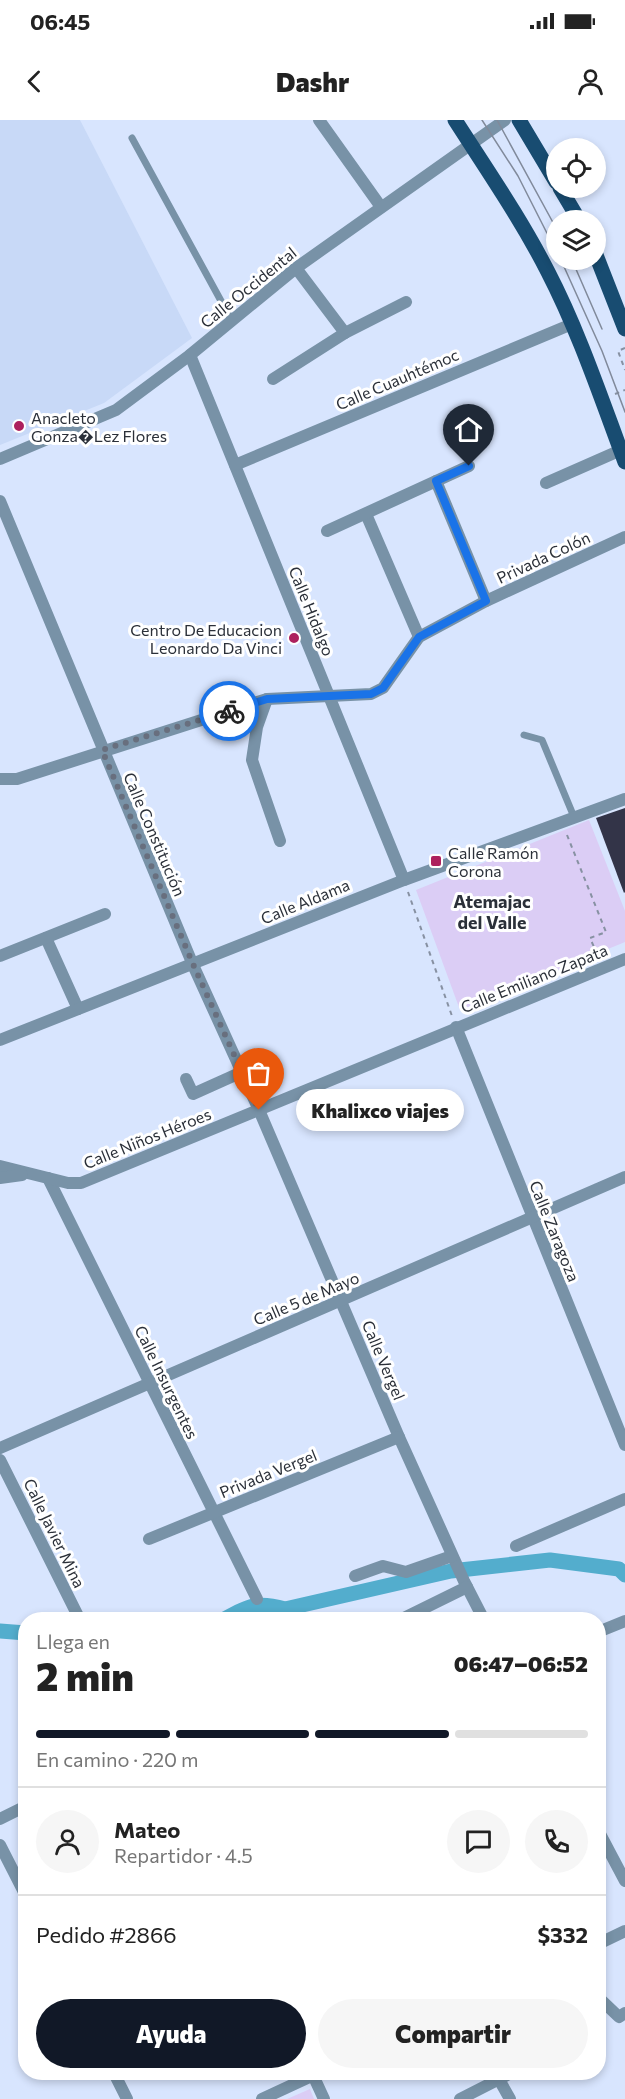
<!DOCTYPE html>
<html lang="es">
<meta charset="utf-8">
<style>
:root{--surface:#fff;--page:#f6f6f6;--text:#222;--muted:#767676;--line:#e0e0e0;--accent:#111827}
body{margin:0;font-family:Commissioner,sans-serif;background:var(--page);color:var(--text);height:100vh;display:flex;flex-direction:column;font-size:22px;white-space:nowrap}
*{box-sizing:border-box;margin:0}
p{font-size:20px;color:var(--muted)}
.icon{flex:none;width:33px;height:33px;fill:none;stroke:currentColor;stroke-width:2;stroke-linecap:round;stroke-linejoin:round}
.map{position:relative;flex:1;overflow:hidden}
.panel{position:absolute;left:18px;top:1492px;width:588px;height:468px;display:flex;flex-direction:column;background:var(--surface);border-radius:24px;box-shadow:0 3px 9px #0003}
.panel>*{flex:none}
.buttons{position:absolute;left:546px;top:18px;display:grid;gap:12px}
.buttons a{display:grid;place-items:center;width:60px;height:60px;border-radius:50%;background:var(--surface);box-shadow:0 3px 9px #0003;font-size:30px}
.pin{position:absolute;display:grid;place-items:center;width:51px;height:51px;color:#fff;margin:-62px -26px;border-radius:50% 50% 50% 0;rotate:-45deg;box-shadow:0 0 6px #0007}
.pin .icon{rotate:45deg}
.courier{position:absolute;display:grid;place-items:center;width:60px;height:60px;margin:-30px;border:4px solid #1a73e8;border-radius:50%;background:#fff;color:#222;box-shadow:0 2px 8px #0007}
.bubble{position:absolute;height:42px;border-radius:21px;background:var(--surface);box-shadow:0 3px 9px #0003;font-size:20px;font-weight:800;line-height:42px;text-align:center}
.headline em{font-style:normal;font-weight:800}
.headline div{display:flex;flex-direction:column-reverse}
.headline{display:flex;align-items:center;justify-content:space-between;height:102px;padding:0 18px}
h1{font-size:39px;font-weight:800;line-height:45px}
.bar{display:grid;grid-template-columns:repeat(4,1fr);gap:9px 6px;align-content:center;height:72px;padding:0 18px}
.bar i{height:8px;border-radius:4px;background:var(--line)}
.bar .active{background:var(--accent)}
.bar p{grid-column:span 4}
.line{display:flex;align-items:center;gap:15px;padding:0 18px;border-top:2px solid var(--line)}
.line div{flex:1}
.round{display:grid;place-items:center;flex:none;width:63px;height:63px;border-radius:32px;background:var(--page)}
.action{display:flex;gap:12px;margin-top:auto;padding:12px 18px}
.action a{flex:1;height:69px;border-radius:36px;background:var(--accent);color:#fff;font-size:24px;font-weight:800;line-height:69px;text-align:center}
.action a+a{background:var(--page);color:var(--text)}
.status{display:flex;justify-content:space-between;align-items:center;height:42px;padding:0 30px;background:var(--surface);direction:ltr}
.status svg{height:16px;fill:currentColor}
header{display:flex;justify-content:space-between;align-items:center;height:78px;padding:0 18px;background:var(--surface);font-size:27px;font-weight:800}
.map>svg:first-child{display:block}
</style>
<div class="status"><b>06:45</b><svg viewBox="0 0 49 12"><path d="M0 12V9h3v3zM5 12V6h3v6zM10 12V3h3v9zM15 12V0h3v12zM26 1h20v11H26zM47 4h2v5h-2z"/></svg></div>
<header><svg class="icon" aria-label="back" viewBox="0 0 24 24"><path d="M15 5l-7 7 7 7"/></svg>Dashr<svg class="icon" aria-label="person" viewBox="0 0 24 24"><circle cx="12" cy="8" r="4"/><path d="M4 21q1-7 8-7t8 7"/></svg></header>
<div class="map">
<svg width="625" height="1979" viewBox="0 0 625 1979">
<rect width="100%" height="100%" fill="#d8e5fe"/>
<!-- built -->
<polygon fill="#c8d9f7" points="0,0 80,0 192,218 104,283 0,325"/>
<!-- green -->
<g fill="#dbcdf5">
<polygon points="589,700 625,791 625,822 460,890 416,770"/>
<polygon points="310,1969 314,1979 287,1979"/>
</g>
<g fill="none" stroke-linecap="round" stroke-linejoin="round">
<!-- canal -->
<g stroke="#53adcd" stroke-width="15">
<path d="M223,1500C248,1486 256,1481 285,1489L451,1451L550,1440L619,1449L625,1455"/>
<polyline points="0,1511 26,1513"/>
</g>
</g>
<!-- building -->
<polygon fill="#333448" points="625,688 625,772 624,773 596,698"/>
<g fill="none" stroke-linecap="round" stroke-linejoin="round">
<!-- path -->
<g stroke="#8791a2" stroke-width="2" stroke-dasharray="4.5 4.5" stroke-linecap="butt">
<polyline points="625,228 618,231 625,250"/>
<polyline points="615,274 625,270"/>
<polyline points="567,715 606,812 590,818 598,836"/>
<polyline points="408,772 452,896"/>
</g>
<!-- service -->
<g stroke="#7892a7" stroke-width="7">
<polyline points="132,18 232,201"/>
<polyline points="524,615 542,620 574,697"/>
</g>
<!-- minor -->
<g stroke="#7892a7" stroke-width="12">
<polyline points="319,0 381,87"/>
<polyline points="296,148 345,213"/>
<polyline points="190,235 404,760"/>
<polyline points="273,259 345,213 406,182"/>
<polyline points="0,339 116,290 190,235 296,148 505,0"/>
<polyline points="235,345 572,204"/>
<polyline points="436,361 486,481"/>
<polyline points="546,363 621,330"/>
<polyline points="0,381 193,845 259,990 399,1317 464,1461 484,1500"/>
<polyline points="366,394 419,517"/>
<polyline points="327,411 469,346"/>
<polyline points="267,579 257,607 252,640 280,721"/>
<polyline points="0,659 17,659 267,579 371,574 383,568 419,517 486,481 625,417"/>
<polyline points="46,818 78,889"/>
<polyline points="0,836 105,794"/>
<polyline points="456,907 625,1325"/>
<polyline points="186,959 193,974 242,952"/>
<polyline points="48,1058 257,1479"/>
<polyline points="0,1328 625,1057"/>
<polyline points="0,1340 80,1500"/>
<polyline points="149,1419 399,1317"/>
<polyline points="516,1426 625,1379"/>
<polyline points="355,1456 383,1446 406,1452 452,1436"/>
<polyline points="400,1500 467,1467"/>
<polyline points="598,1512 625,1501"/>
<polyline points="0,1699 26,1686"/>
<polyline points="598,1710 625,1761"/>
<polyline points="0,1725 26,1776"/>
<polyline points="598,1824 625,1811"/>
<polyline points="598,1877 619,1897 625,1893"/>
<polyline points="114,1953 127,1979"/>
<polyline points="312,1953 324,1979"/>
<polyline points="496,1954 510,1979"/>
<polyline points="262,1979 318,1953"/>
<polyline points="460,1979 511,1953"/>
</g>
<!-- tertiary -->
<g stroke="#7892a7" stroke-width="12">
<polyline points="0,920 404,760 625,679"/>
<polyline points="0,1046 68,1063 81,1063 625,839"/>
<polyline points="0,1058 22,1055"/>
</g>
<!-- primary -->
<g stroke="#184c71" stroke-width="15">
<path d="M455,0C487,50 521,99 548,152C579,212 601,278 625,342"/>
<polyline points="519,0 556,62"/>
<polyline points="560,68 579,100"/>
<polyline points="596,135 625,209"/>
</g>
<!-- tram -->
<g stroke="#818a9b" stroke-width="1.5">
<polyline points="482,0 518,56 556,131"/>
<polyline points="497,0 556,108"/>
<polyline points="561,140 602,231 625,292"/>
<polyline points="572,140 602,209"/>
</g>
</g>
<g fill="none" stroke-linecap="round" stroke-linejoin="round">
<!-- done -->
<polyline stroke="#686f7e" stroke-width="6" stroke-dasharray="0 10.8" points="229,591 102,630 193,844 259,990"/>
<!-- route -->
<polyline stroke="#1a73e8" stroke-width="8" points="229,591 267,579 371,574 383,568 419,517 486,481 436,361 469,346"/>
</g>
<!-- markers -->
<g fill="#ad215e" stroke="#fff" stroke-width="2">
<circle cx="19" cy="306" r="6"/>
<circle cx="294" cy="518" r="6"/>
<rect x="430" y="735" width="12" height="12" rx="3"/>
</g>
<g text-anchor="middle" dominant-baseline="central" stroke-width="6" stroke-linejoin="round" paint-order="stroke">
<!-- street labels -->
<g font-size="16" fill="#2b3039" stroke="#fff">
<text transform="translate(248 167) rotate(-39)">Calle Occidental</text>
<text transform="translate(397 259) rotate(-23)">Calle Cuauhtémoc</text>
<text transform="translate(543 437) rotate(-25)">Privada Colón</text>
<text transform="translate(312 491) rotate(68)">Calle Hidalgo</text>
<text transform="translate(155 714) rotate(67)">Calle Constitución</text>
<text transform="translate(305 781) rotate(-22)">Calle Aldama</text>
<text transform="translate(534 858) rotate(-22)">Calle Emiliano Zapata</text>
<text transform="translate(147 1018) rotate(-22)">Calle Niños Héroes</text>
<text transform="translate(555 1111) rotate(68)">Calle Zaragoza</text>
<text transform="translate(306 1178) rotate(-23)">Calle 5 de Mayo</text>
<text transform="translate(384 1240) rotate(67)">Calle Vergel</text>
<text transform="translate(167 1262) rotate(64)">Calle Insurgentes</text>
<text transform="translate(268 1353) rotate(-22)">Privada Vergel</text>
<text transform="translate(55 1413) rotate(64)">Calle Javier Mina</text>
</g>
<!-- poi labels -->
<g font-size="16" fill="#2b3039" stroke="#fff" text-anchor="start">
<text x="31" y="297">Anacleto<tspan x="31" dy="18">Gonza�Lez Flores</tspan></text>
<text x="282" y="509" text-anchor="end">Centro De Educacion<tspan x="282" dy="18">Leonardo Da Vinci</tspan></text>
<text x="448" y="732">Calle Ramón<tspan x="448" dy="18">Corona</tspan></text>
</g>
<!-- neighbourhood labels -->
<g font-size="18" font-weight="bold" fill="#2b3039" stroke="#fff">
<text x="492" y="781">Atemajac<tspan x="492" dy="21">del Valle</tspan></text>
</g>
</g>
</svg>
<div class="buttons">
<a><svg class="icon" aria-label="locate" viewBox="0 0 24 24"><circle cx="12" cy="12" r="6"/><path d="M12 2v4M12 18v4M2 12h4M18 12h4"/></svg></a>
<a><svg class="icon" aria-label="layers" viewBox="0 0 24 24"><path d="M12 4l9 5-9 5-9-5zM3 14l9 5 9-5"/></svg></a>
</div>
<div class="pin" style="left:259px;top:990px;background:#ea580c"><svg class="icon" aria-label="bag" viewBox="0 0 24 24"><path d="M5 8h14l-1 12H6zM9 8a3 3 0 0 1 6 0"/></svg></div>
<div class="pin" style="left:469px;top:346px;background:#1f2937"><svg class="icon" aria-label="home" viewBox="0 0 24 24"><path d="M3 11l9-7 9 7M6 9v11h12V9"/></svg></div>
<div class="courier" style="left:229px;top:591px"><svg class="icon" aria-label="bike" viewBox="0 0 24 24"><circle cx="6" cy="16" r="4"/><circle cx="18" cy="16" r="4"/><path d="M6 16l4-8h5l3 8M10 8l3 8H6M13 5h3"/></svg></div>
<div class="bubble" style="left:296px;top:969px;width:168px">Khalixco viajes</div>
<section class="panel">
<div class="headline"><div><h1>2 min</h1><p>Llega en</p></div><em>06:47–06:52</em></div>
<div class="bar"><i class="active"></i><i class="active"></i><i class="active"></i><i></i><p>En camino · 220 m</p></div>
<div class="line" style="height:108px"><a class="round"><svg class="icon" aria-label="person" viewBox="0 0 24 24"><circle cx="12" cy="8" r="4"/><path d="M4 21q1-7 8-7t8 7"/></svg></a><div><b>Mateo</b><p>Repartidor · 4.5</p></div><a class="round"><svg class="icon" aria-label="chat" viewBox="0 0 24 24"><path d="M4 5h16v11H9l-5 4z"/></svg></a><a class="round"><svg class="icon" aria-label="phone" viewBox="0 0 24 24"><path d="M5 4h4l2 5-3 2q2 4 5 5l2-3 5 2v4C11 20 4 13 5 4z"/></svg></a></div>
<div class="line" style="height:78px"><div>Pedido #2866</div><b>$332</b></div>
<div class="action"><a>Ayuda</a><a>Compartir</a></div>
</section>
</div>
